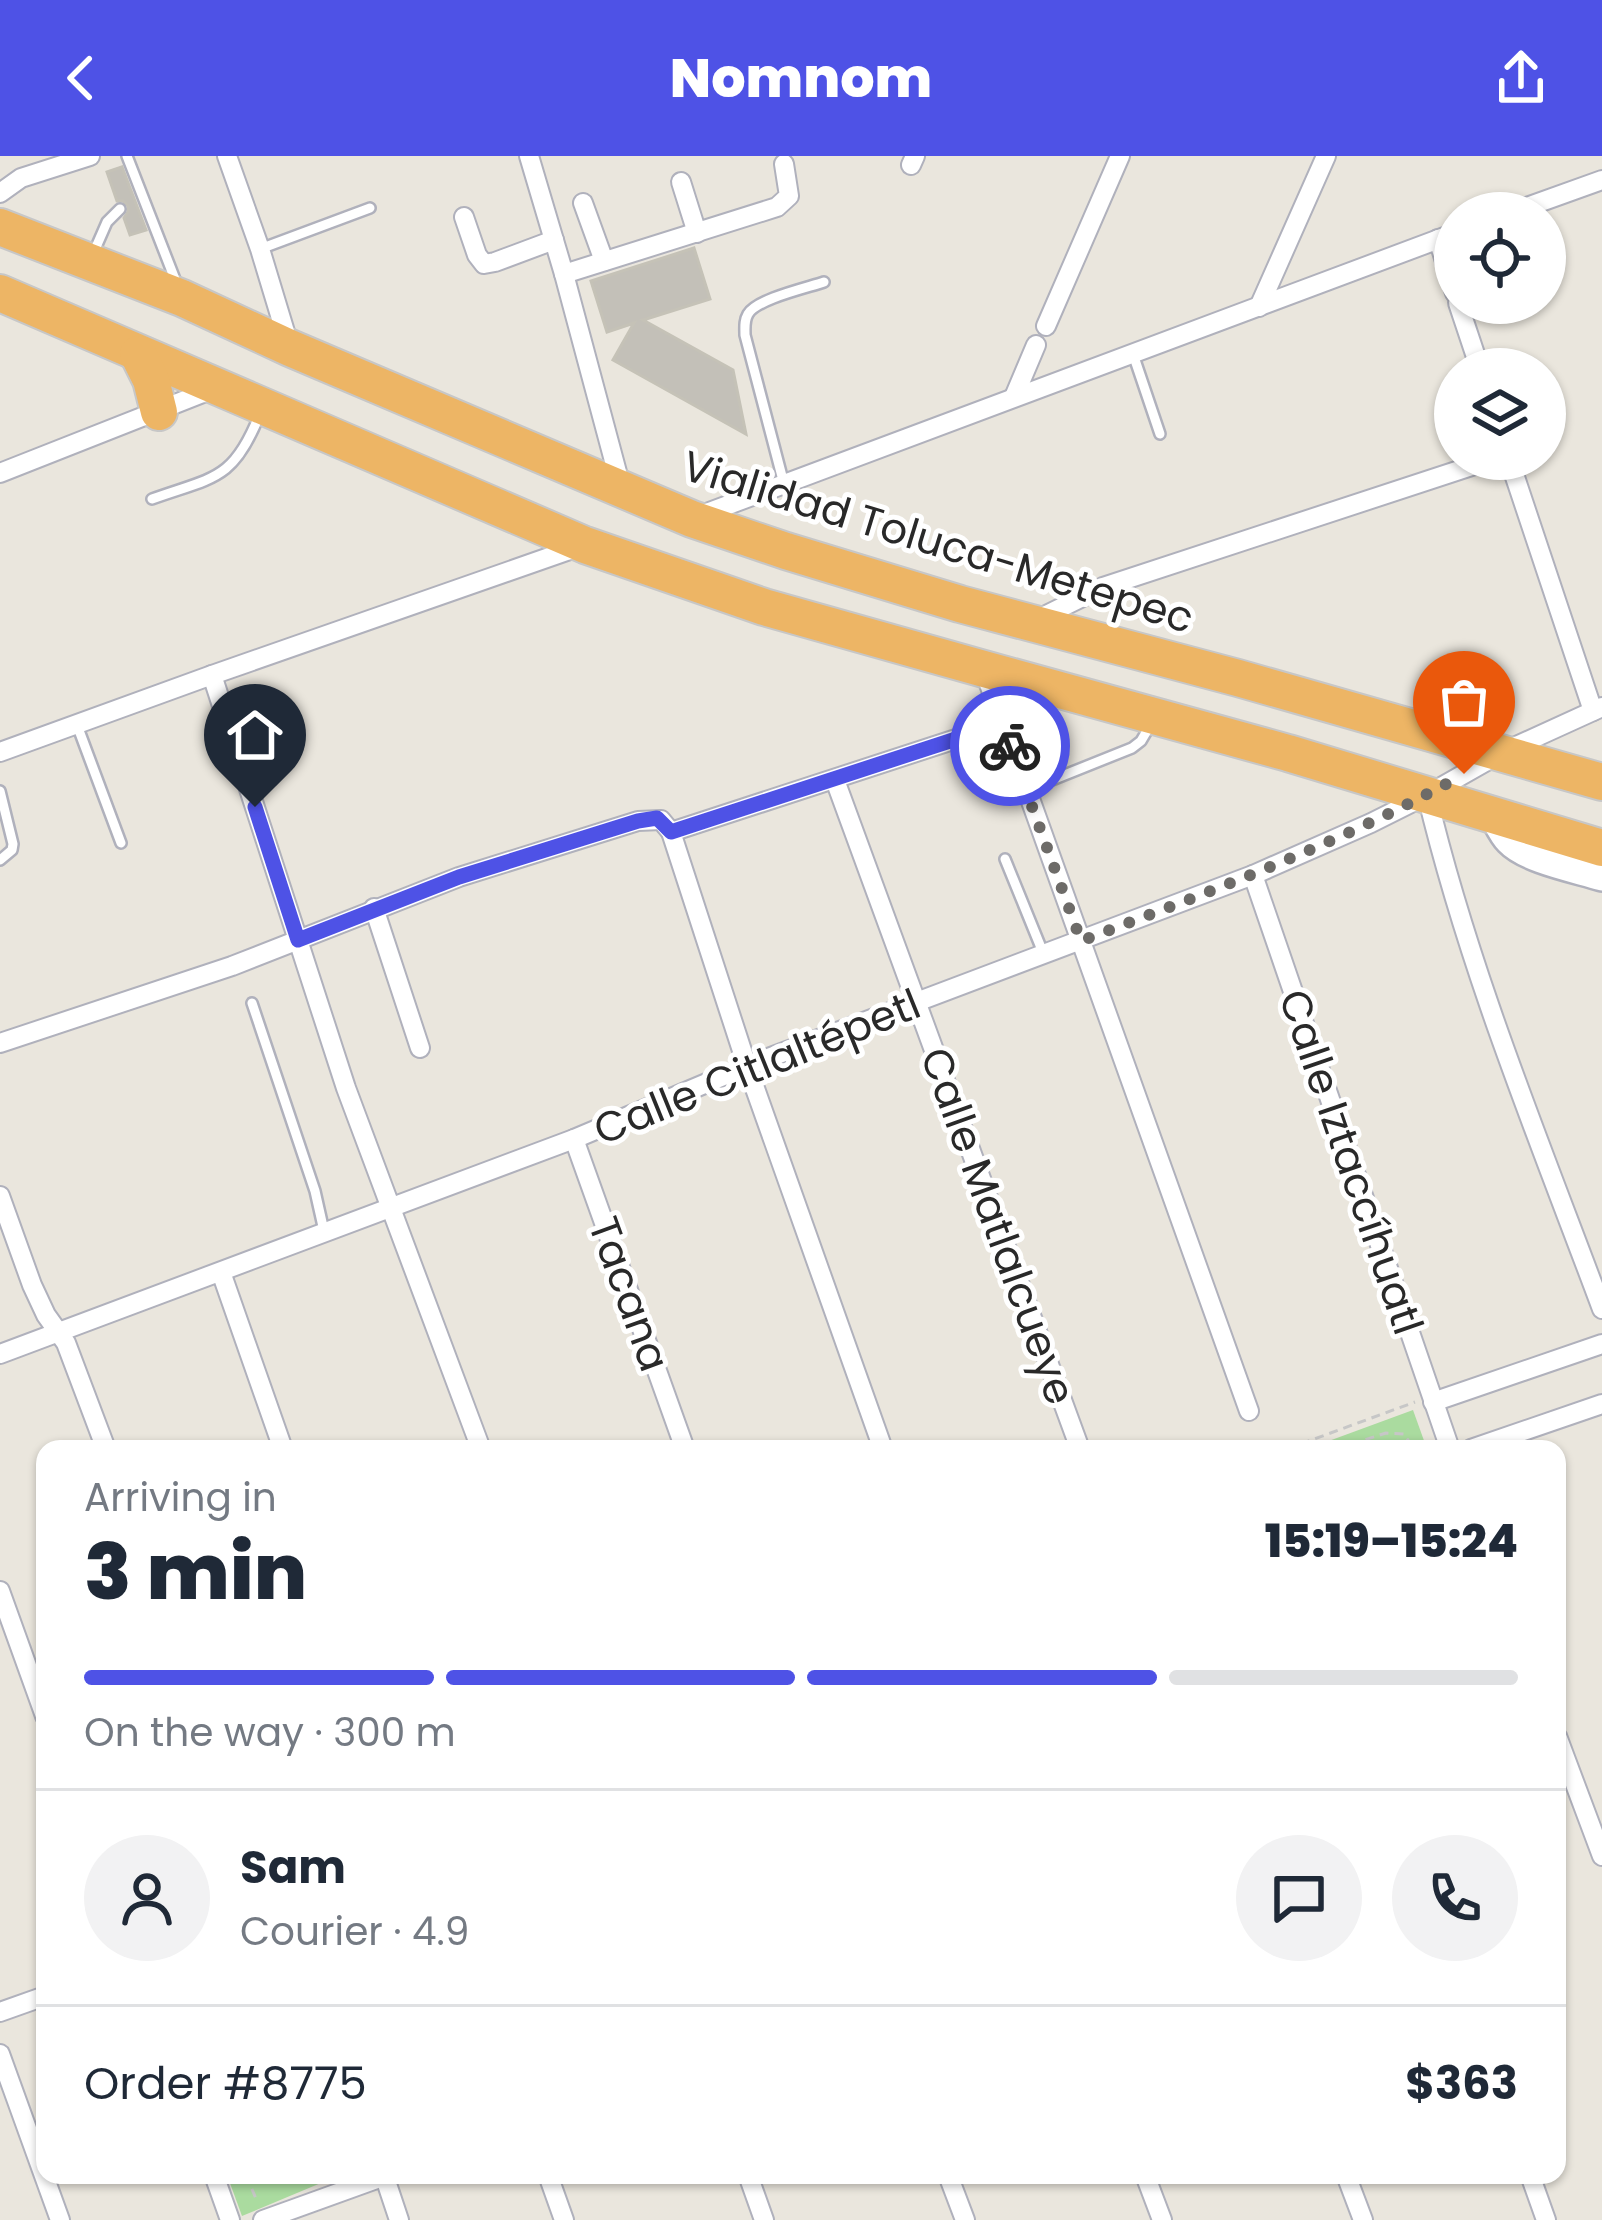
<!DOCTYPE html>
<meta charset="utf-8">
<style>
:root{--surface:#fff;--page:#f2f2f3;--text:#1f2937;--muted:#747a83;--line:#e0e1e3;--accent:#4e52e6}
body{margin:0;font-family:Poppins,sans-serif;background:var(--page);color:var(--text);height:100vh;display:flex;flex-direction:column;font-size:45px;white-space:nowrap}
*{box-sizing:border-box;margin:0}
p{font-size:39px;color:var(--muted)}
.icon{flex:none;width:66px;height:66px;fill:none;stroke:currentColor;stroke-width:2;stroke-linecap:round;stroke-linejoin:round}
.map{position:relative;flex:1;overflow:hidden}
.drawer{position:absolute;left:36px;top:1284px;width:1530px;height:744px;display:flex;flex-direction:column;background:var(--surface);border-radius:24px;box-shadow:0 3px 9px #0004}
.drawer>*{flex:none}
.buttons{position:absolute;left:1434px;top:36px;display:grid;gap:24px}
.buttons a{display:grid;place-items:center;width:132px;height:132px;border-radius:50%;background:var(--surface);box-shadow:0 3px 9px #0004;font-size:60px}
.pin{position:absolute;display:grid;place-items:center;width:102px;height:102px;color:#fff;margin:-123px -51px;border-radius:50% 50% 50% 0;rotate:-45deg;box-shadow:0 0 12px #0007}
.pin .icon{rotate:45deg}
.courier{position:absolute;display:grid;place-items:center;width:120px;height:120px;margin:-60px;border:9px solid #4e52e6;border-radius:50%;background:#fff;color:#222;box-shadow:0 3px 15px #0007}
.headline em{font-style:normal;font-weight:800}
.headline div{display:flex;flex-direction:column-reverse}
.headline{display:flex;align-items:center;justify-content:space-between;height:204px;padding:0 48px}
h1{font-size:78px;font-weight:800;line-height:90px}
.bar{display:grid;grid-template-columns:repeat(4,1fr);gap:18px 12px;align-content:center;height:144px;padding:0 48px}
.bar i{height:15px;border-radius:9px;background:var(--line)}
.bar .current{background:var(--accent)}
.bar p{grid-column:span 4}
.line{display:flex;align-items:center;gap:30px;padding:0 48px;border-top:3px solid var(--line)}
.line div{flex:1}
.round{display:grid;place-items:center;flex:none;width:126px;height:126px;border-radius:63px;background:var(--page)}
header{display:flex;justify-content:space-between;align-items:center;height:156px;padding:0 48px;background:var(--accent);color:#fff;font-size:54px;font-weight:800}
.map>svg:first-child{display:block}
</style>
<header><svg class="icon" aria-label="back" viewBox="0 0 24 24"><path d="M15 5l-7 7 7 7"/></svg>Nomnom<svg class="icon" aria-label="share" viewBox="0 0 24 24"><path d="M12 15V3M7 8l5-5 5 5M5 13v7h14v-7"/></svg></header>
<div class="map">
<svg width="1602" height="2064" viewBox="0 0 1602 2064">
<rect width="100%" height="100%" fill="#eae6dd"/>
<!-- green -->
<g fill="#aadb9f">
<polygon points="1413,1254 1427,1293 1307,1293"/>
<polygon points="227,2019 340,2019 242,2060"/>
</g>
<!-- building -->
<g fill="#c3c0b8" stroke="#c5c2b7" stroke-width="3">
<polygon points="122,11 146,74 130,79 124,62 128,56 128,50 123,45 117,45 107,16"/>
<polygon points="694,92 710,143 643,164 733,214 746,278 613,204 634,167 607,176 591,125"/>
</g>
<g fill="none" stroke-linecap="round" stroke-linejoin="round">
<!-- lane casing -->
<g stroke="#b0b1bc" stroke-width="14">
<g id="lane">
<polyline points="127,0 178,131"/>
<polyline points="260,93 370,52"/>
<polyline points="93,98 107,66 120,53"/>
<polyline points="1133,198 1160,278"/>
<path d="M784,328L745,179C745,171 744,165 748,158C757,143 806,132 824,126"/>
<path d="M152,343C213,321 233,325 259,260"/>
<polyline points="77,569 121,687"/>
<polyline points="1027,634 1132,592 1141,585 1151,568"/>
<polyline points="0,635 13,688 12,694 0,704"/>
<polyline points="1005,703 1044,799"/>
<polyline points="252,847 315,1035 324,1075"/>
</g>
</g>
<!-- street casing -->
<g stroke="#b0b1bc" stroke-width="22">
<g id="street">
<polyline points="227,0 260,93 289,189"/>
<polyline points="529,0 564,118 621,331"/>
<polyline points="911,9 915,0"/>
<polyline points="681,26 697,77"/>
<polyline points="0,37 21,22 90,0"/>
<polyline points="583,47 604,105"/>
<polyline points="1510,57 1602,24"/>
<polyline points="464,61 477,99 484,108 495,106 554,84"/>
<polyline points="1438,83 1455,137"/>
<polyline points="564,118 777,51 789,40 784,8"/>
<polyline points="1458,147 1480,213"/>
<polyline points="1259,151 1326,0"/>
<polyline points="1046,170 1120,0"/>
<polyline points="1014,241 1036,189"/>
<polyline points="1509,303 1593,555"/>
<polyline points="0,317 213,233"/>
<polyline points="696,361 1455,77"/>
<polyline points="1034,465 1103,431 1493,303"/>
<polyline points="984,514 1249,1255"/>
<polyline points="212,519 346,932 481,1293"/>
<polyline points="0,596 212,519 578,391"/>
<polyline points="835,624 1080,1293"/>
<path d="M1427,639C1469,815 1539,984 1602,1153"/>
<polyline points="671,676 1002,568"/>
<polyline points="1253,719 1450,1293"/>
<polyline points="374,752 420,892"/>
<polyline points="0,887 232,810 459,721 638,665 661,664 671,676 747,910 883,1293"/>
<polyline points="574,983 685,1293"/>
<polyline points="0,1040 32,1129 46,1159 66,1187 106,1293"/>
<polyline points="221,1116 283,1293"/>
<polyline points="0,1198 574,983 747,910 1253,719 1371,667 1427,639 1501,597 1602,551"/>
<polyline points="1433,1246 1602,1188"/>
<polyline points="1471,1293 1602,1248"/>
<polyline points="0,1435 45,1560"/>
<polyline points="1557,1580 1602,1700"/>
<polyline points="0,1856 45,1840"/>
<polyline points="0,1898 60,2064"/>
<polyline points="214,2019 230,2064"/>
<polyline points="384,2019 399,2064"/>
<polyline points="548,2019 564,2064"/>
<polyline points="748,2019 764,2064"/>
<polyline points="948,2019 965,2064"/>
<polyline points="1145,2019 1162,2064"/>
<polyline points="1346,2019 1363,2064"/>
<polyline points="1530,2019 1546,2064"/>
<polyline points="263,2064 385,2020"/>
</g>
</g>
<!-- secondary casing -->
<g stroke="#b0b1bc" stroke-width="32">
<path id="secondary" d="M1493,659C1498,668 1502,678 1509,685C1527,704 1577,713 1602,721"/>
</g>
<!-- highway casing -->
<g stroke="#c7c7c7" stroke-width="40">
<g id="highway">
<polyline points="0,71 182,142 290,192 692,363 786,395 960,448 1238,522 1602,626"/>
<polyline points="0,137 585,389 715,434 764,451 984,513 1288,597 1602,692"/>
<polyline points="138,198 151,224 159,256"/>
</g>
</g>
<!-- path -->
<g stroke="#c7c7c7" stroke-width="3" stroke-dasharray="9 6" stroke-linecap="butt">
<polyline points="1287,1293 1415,1246"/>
<polyline points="1337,1293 1386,1277 1404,1278 1414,1293"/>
<polyline points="246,2019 257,2045"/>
</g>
<!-- lane -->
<use href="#lane" stroke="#fff" stroke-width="9"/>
<!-- street -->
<use href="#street" stroke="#fff" stroke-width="18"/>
<!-- secondary -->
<use href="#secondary" stroke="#fff" stroke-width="27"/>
<!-- highway -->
<use href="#highway" stroke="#edb565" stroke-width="36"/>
</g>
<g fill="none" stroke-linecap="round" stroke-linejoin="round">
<!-- done -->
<path stroke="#6d6b68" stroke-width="12" stroke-dasharray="0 21.6" d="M1010,590L1081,785C1211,735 1342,687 1464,618"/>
<!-- route -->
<polyline stroke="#4e52e6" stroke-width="15" points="255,651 298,784 459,721 638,665 657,662 671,676 1002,568 1010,590"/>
</g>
<g text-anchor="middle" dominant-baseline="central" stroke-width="10" stroke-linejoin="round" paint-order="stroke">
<!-- street labels -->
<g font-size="42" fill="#292929" stroke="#fff">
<text transform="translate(938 386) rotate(17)">Vialidad Toluca-Metepec</text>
<text transform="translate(757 911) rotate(-22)">Calle Citlaltépetl</text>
<text transform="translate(1351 1006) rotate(71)">Calle Iztaccíhuatl</text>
<text transform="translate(998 1070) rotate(70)">Calle Matlalcueye</text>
<text transform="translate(629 1138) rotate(70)">Tacana</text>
</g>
</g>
</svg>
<div class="buttons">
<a><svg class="icon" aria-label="locate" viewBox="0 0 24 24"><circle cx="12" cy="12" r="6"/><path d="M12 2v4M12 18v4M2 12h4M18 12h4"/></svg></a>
<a><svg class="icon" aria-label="layers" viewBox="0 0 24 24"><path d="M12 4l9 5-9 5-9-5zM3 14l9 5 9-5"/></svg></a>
</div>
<div class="pin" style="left:1464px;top:618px;background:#ea580c"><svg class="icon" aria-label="bag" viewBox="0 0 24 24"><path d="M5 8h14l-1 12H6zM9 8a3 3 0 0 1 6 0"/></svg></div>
<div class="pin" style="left:255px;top:651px;background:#1f2937"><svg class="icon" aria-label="home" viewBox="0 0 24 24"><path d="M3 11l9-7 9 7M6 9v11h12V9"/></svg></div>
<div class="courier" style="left:1010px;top:590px"><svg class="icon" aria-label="bike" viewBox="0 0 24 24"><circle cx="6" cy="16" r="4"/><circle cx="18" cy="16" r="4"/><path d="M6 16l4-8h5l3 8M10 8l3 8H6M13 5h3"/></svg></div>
<section class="drawer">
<div class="headline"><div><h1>3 min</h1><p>Arriving in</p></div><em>15:19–15:24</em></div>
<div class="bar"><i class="current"></i><i class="current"></i><i class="current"></i><i></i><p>On the way · 300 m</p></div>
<div class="line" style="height:216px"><a class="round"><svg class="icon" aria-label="person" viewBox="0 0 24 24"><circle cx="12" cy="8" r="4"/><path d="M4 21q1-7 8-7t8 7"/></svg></a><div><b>Sam</b><p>Courier · 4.9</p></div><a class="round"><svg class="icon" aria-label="chat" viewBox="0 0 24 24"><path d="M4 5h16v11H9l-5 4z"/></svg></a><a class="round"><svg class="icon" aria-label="phone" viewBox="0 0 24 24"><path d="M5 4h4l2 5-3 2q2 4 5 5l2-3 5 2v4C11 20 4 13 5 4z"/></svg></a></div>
<div class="line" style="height:156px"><div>Order #8775</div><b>$363</b></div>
</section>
</div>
